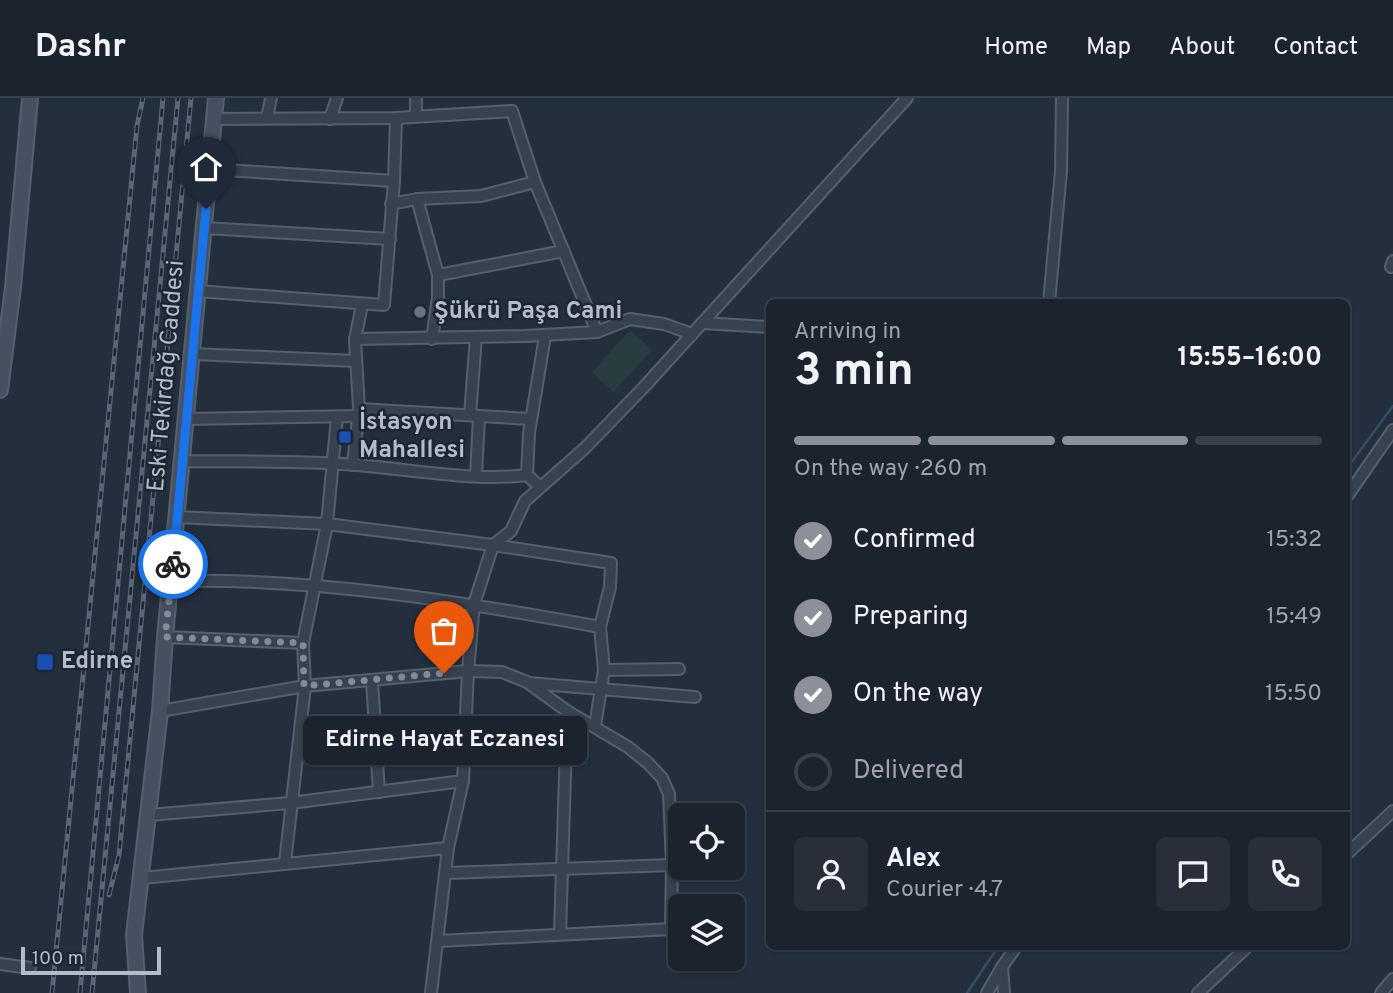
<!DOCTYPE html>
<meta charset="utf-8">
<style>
:root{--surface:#1b232e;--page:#282f3a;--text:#f1f3f6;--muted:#a0a4aa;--line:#39404a;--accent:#8c9099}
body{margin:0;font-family:Overpass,sans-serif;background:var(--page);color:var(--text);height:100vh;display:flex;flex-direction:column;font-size:26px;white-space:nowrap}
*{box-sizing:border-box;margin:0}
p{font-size:23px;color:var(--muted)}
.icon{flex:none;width:38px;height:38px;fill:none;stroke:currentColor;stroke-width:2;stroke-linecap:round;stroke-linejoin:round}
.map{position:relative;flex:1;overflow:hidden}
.drawer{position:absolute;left:766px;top:201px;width:584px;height:651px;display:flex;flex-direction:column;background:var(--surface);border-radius:10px;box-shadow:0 2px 5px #0004,0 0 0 2px var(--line)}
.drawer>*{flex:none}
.fabs{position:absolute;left:668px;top:705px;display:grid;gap:14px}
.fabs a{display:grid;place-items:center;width:77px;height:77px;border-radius:10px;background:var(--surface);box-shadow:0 2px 5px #0004,0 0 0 2px var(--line);font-size:35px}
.scale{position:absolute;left:21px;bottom:18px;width:140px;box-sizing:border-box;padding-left:7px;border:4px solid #b4bcc9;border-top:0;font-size:19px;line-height:24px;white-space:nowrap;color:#b4bcc9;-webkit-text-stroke:5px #1d2633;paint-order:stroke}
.pin{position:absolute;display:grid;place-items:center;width:60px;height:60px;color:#fff;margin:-72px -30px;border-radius:50% 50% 50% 0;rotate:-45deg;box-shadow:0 0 7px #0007}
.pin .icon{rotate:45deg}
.courier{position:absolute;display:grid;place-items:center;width:70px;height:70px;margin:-35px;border:5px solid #1a73e8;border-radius:50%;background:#fff;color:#222;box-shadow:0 2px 9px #0007}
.bubble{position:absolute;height:49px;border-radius:10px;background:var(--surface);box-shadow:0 2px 5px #0004,0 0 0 2px var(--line);font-size:23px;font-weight:700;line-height:49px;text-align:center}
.headline em{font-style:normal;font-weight:700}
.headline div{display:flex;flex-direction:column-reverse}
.headline{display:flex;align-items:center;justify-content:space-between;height:119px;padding:0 28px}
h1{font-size:46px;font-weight:700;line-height:52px}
.bar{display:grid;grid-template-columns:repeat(4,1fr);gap:10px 7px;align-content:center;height:84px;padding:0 28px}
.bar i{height:9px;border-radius:5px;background:var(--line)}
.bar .on{background:var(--accent)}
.bar p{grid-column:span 4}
.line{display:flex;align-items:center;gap:18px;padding:0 28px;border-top:2px solid var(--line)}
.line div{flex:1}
.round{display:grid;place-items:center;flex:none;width:74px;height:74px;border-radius:10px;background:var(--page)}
ol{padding:0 28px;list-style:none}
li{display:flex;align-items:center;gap:21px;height:77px}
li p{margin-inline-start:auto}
li .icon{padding:7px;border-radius:50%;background:var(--accent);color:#fff;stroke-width:4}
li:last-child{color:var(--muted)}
li i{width:38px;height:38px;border:4px solid var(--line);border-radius:50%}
header{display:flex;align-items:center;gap:42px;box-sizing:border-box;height:98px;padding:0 35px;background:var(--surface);border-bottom:2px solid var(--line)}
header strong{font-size:33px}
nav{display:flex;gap:38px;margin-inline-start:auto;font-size:24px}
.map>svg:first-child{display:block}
</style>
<header>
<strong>Dashr</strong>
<nav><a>Home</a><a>Map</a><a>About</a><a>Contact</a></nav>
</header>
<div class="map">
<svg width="1393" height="895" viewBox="0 0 1393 895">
<rect width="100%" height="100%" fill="#242f3e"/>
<!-- green -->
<polygon fill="#263c3f" points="630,232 652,252 613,294 592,274"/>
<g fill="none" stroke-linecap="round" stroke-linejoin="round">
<!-- stream -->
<g stroke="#394c67" stroke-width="2.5">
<polyline points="1348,369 1393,308"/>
<polyline points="967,895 998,849"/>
</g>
<!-- street casing -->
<g stroke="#565f6c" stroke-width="14">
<g id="street">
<polyline points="416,18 416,0"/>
<polyline points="267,20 271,0"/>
<polyline points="214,21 396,20 512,13 535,84 597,234"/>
<polyline points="330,21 337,0"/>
<polyline points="210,71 394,83"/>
<polyline points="417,101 438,177 438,199 432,241"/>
<polyline points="391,106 417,101 481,98 535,84"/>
<polyline points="204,130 390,141"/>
<polyline points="1391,169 1393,163"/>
<polyline points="438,177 564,153"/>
<polyline points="197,193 384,207 394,83 396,20"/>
<polyline points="1049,205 1061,73 1062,0"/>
<polyline points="702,225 770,229"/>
<polyline points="355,241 525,238 597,234 630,221 664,226 692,236"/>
<polyline points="193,256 356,263"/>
<polyline points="359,311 531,321"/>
<polyline points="470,317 476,239"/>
<polyline points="187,321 358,318"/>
<path d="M183,363C241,364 299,362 356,367C408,371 477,384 527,377L540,389"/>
<polyline points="353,367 359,311 355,241 362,207"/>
<polyline points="476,377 479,319"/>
<polyline points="527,377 529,335 545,238"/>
<polyline points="1348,397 1393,332"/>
<polyline points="177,419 327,426 493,447 611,465 610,489 600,529 604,572 595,628"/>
<path d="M172,483C316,480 458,503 600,529"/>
<polyline points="165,539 303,545"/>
<polyline points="604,572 679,571"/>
<polyline points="372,583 379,694"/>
<polyline points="529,585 695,599"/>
<polyline points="160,613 305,588 468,573 502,574 527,584 567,613 628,649 649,666 662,680 669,696 672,767 671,831 438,843"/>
<polyline points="376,647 465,637"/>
<polyline points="149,717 290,705 463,683"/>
<polyline points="1348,755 1393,713"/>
<polyline points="285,765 305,588 303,545 327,426 337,319"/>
<polyline points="446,775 672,767"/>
<polyline points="142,780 448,750"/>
<polyline points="560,836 567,613"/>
<polyline points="0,866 30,870"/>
<polyline points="431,895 448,750 463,683 468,573 474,506 493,447 511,433 525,403 585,350 643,290 907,0"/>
<polyline points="987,895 1002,869"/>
<polyline points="1004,895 1002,869 1016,849"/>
<polyline points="1198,895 1247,849"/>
<polyline points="1381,895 1393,881"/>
</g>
</g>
<!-- secondary casing -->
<g stroke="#565f6c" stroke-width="18">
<g id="secondary">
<polyline points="0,292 13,189 30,0"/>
<polyline points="138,895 134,837 160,613 165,539 216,0"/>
</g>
</g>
<!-- street -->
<use href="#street" stroke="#38414e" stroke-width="10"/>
<!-- secondary -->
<use href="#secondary" stroke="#465061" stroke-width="14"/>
<!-- rail casing -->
<g stroke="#5a6575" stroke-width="5">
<g id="rail">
<polyline points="109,797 119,757 191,0"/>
<polyline points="52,895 137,28 143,0"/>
<polyline points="80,895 163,0"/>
<polyline points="92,895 178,0"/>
</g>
</g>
<!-- rail -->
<use href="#rail" stroke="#1d2633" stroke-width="2.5" stroke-dasharray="8" stroke-linecap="butt"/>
</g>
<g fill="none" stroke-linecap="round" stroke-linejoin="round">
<!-- done -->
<polyline stroke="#828b98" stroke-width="7" stroke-dasharray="0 12.6" points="173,466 165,539 303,545 304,588 444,575"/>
<!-- route -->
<polyline stroke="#1a73e8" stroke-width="9" points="173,466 206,111"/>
</g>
<!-- markers -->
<circle fill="#6b7280" stroke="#1d2633" stroke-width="2.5" cx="420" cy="214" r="7"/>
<g fill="#1a4fb4" stroke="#1d2633" stroke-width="2.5">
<rect x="338" y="332" width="14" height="14" rx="3.5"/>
<rect x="36" y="555" width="18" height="18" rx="3.5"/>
</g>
<g text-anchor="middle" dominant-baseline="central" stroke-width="5" stroke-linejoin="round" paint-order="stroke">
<!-- poi labels -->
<g font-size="24" font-weight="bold" fill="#b4bcc9" stroke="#1d2633" text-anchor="start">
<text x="434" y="214">Şükrü Paşa Cami</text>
<text x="359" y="325">İstasyon<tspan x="359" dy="28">Mahallesi</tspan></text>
<text x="61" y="564">Edirne</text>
</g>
<!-- street labels -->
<g font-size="24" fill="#b4bcc9" stroke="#1d2633">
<text transform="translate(167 278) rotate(-85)">Eski Tekirdağ Caddesi</text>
</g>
</g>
</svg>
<div class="fabs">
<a><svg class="icon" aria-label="locate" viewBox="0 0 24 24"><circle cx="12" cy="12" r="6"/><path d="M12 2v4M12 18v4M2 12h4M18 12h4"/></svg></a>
<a><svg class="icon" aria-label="layers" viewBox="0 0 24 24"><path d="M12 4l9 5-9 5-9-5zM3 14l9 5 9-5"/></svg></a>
</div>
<div class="scale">100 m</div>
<div class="pin" style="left:444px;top:575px;background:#ea580c"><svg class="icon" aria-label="bag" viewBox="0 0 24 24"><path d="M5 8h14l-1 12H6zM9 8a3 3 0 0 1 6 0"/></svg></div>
<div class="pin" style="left:206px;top:111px;background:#1f2937"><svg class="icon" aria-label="home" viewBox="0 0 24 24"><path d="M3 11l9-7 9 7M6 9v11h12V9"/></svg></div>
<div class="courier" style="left:173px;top:466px"><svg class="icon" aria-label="bike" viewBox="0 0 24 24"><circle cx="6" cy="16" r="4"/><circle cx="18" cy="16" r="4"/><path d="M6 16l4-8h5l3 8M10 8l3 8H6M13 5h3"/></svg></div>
<div class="bubble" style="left:303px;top:618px;width:284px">Edirne Hayat Eczanesi</div>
<section class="drawer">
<div class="headline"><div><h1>3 min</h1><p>Arriving in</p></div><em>15:55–16:00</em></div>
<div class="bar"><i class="on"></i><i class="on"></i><i class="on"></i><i></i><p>On the way · 260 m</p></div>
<ol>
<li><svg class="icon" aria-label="check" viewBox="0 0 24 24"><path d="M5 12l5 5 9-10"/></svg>Confirmed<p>15:32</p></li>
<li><svg class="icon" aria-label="check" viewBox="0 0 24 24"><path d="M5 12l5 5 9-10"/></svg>Preparing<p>15:49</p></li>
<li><svg class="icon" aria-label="check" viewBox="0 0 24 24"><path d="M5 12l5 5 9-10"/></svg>On the way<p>15:50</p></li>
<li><i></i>Delivered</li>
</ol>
<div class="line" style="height:126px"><a class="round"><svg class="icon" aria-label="person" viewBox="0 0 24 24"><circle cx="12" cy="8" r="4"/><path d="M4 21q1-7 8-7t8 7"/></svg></a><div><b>Alex</b><p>Courier · 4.7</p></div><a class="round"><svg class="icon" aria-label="chat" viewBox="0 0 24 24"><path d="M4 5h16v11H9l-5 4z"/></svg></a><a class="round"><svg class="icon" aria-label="phone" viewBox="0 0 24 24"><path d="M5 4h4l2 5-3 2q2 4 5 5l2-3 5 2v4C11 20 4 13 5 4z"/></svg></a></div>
</section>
</div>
